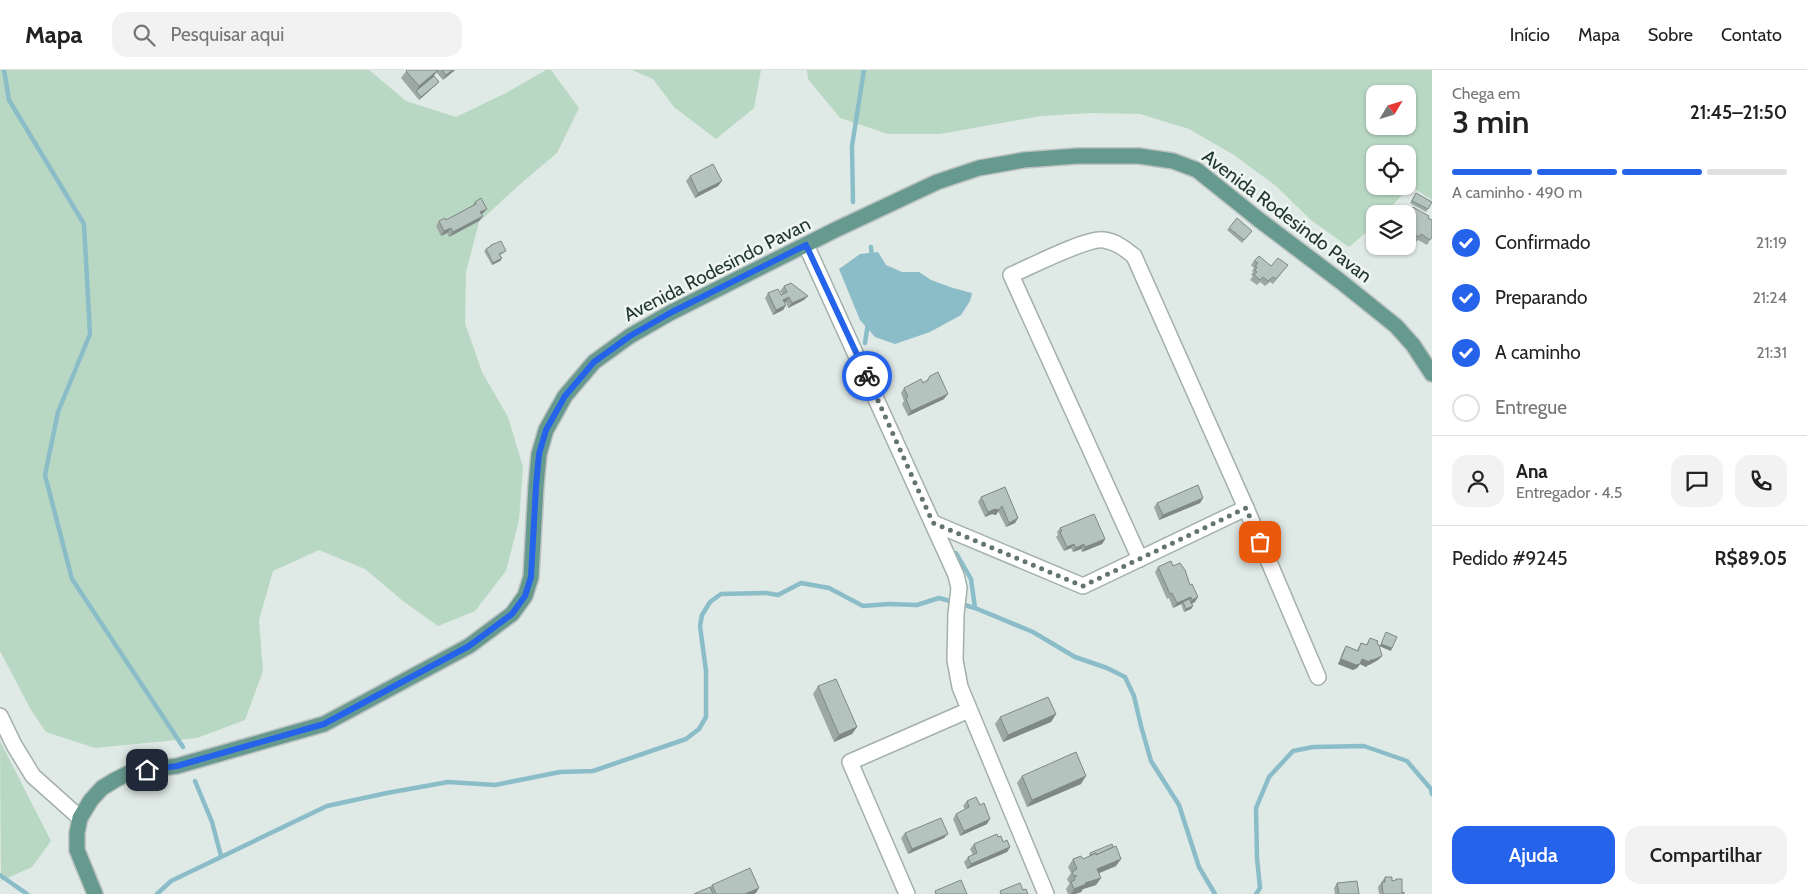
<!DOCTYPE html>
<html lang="pt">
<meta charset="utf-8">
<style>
:root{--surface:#fff;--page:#f2f2f2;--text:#222;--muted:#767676;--line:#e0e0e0;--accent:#2563eb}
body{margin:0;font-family:Cabin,sans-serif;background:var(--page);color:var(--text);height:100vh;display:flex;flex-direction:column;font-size:19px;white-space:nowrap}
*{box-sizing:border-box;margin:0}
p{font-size:16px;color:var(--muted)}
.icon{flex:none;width:28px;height:28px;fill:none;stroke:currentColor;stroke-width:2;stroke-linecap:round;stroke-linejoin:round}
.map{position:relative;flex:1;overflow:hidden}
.panel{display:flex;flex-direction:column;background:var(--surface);width:375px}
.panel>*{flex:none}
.needle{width:32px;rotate:52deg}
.fabs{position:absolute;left:1366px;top:15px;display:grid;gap:10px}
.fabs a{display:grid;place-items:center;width:50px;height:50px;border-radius:10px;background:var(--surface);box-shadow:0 1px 4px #0004;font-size:25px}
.pin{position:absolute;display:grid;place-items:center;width:42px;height:42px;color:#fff;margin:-21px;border-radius:10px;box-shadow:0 2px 8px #0006}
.courier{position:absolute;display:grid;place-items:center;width:50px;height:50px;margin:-25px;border:4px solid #2563eb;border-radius:50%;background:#fff;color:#222;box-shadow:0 1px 6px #0007}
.overview em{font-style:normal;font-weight:600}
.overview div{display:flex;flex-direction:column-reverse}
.overview{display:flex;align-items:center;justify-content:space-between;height:85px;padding:0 20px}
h1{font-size:32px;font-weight:600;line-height:38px}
.bar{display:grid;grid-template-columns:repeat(4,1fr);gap:8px 5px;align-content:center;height:60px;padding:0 20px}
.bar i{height:6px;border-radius:4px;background:var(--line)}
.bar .active{background:var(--accent)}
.bar p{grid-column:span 4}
.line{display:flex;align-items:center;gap:12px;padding:0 20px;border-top:1px solid var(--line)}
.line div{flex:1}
.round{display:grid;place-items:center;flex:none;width:52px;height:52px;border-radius:15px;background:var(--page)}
ol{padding:0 20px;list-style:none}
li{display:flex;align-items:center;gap:15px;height:55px}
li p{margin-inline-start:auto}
li .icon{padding:5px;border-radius:50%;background:var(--accent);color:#fff;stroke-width:4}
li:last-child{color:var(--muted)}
li i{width:28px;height:28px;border:2px solid var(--line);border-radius:50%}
.cta{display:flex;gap:10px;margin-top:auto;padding:10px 20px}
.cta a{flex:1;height:58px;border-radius:15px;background:var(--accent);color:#fff;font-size:20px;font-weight:600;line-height:58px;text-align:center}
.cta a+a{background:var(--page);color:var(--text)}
header{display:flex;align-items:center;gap:30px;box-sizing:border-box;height:70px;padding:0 25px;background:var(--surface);border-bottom:1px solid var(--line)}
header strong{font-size:24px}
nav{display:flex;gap:28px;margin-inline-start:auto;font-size:18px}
.search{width:350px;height:45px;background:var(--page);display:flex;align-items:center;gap:12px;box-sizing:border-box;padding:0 18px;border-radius:15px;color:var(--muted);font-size:19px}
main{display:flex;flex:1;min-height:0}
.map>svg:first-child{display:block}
</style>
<header>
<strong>Mapa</strong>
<div class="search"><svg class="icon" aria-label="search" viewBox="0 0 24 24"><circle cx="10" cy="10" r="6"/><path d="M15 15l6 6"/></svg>Pesquisar aqui</div>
<nav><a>Início</a><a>Mapa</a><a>Sobre</a><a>Contato</a></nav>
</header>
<main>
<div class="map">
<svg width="1432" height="824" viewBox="0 0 1432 824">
<rect width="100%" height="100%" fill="#dfe9e5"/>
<!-- green -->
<g fill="#b9d8c3" fill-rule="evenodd">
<polygon points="0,0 369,0 406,31 456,47 506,23 546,0 551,0 579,38 557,83 519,115 479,152 466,202 465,253 482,302 508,347 523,397 519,450 506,501 475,541 438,556 403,531 365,499 319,480 273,501 259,550 263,601 245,650 197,668 95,678 46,662 31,640 0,581"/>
<polygon points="632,0 761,0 754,38 716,69 674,37 653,9"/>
<path d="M807,0H1432V130L1410,116L1385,144H1375V155L1349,177L1312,151L1276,116L1234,85L1189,59L1140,44L1091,43L1041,46L940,64H888L840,48L808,9ZM1375,24H1408V56H1375ZM1375,84H1408V116H1375Z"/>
<polygon points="0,671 51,771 32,797 1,811"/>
</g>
<!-- water -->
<polygon fill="#8bbdc9" points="878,182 886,195 902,202 919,202 931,210 953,218 972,223 970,231 961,245 930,262 895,274 875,267 860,250 839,199 860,184"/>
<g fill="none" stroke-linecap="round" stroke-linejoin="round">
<!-- stream -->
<g stroke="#8bbdc9" stroke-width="4.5">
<polyline points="4,0 9,30 84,154 90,264 58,342 45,405 72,509 183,677"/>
<polyline points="853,132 852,76 864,0"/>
<polyline points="871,177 872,188"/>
<polyline points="865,273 868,253"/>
<polyline points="956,483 971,509 975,538"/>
<polyline points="195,711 212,752 221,786"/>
<polyline points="0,805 27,824"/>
<polyline points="157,824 171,811 327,736 387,723 448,712 495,715 560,702 593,701 686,669 699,659 706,647 706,601 700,556 702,545 710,532 721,524 766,523 778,525 801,513 829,518 863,536 889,534 917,535 939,528 975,538 1033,562 1075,587 1107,598 1125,607 1134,626 1141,656 1151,691 1179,735 1199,797 1215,824"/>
<polyline points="1256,824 1260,818 1257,788 1256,738 1269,707 1293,681 1313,677 1364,676 1407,691 1431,719 1432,724"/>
</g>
<!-- minor casing -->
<g stroke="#a3b0ac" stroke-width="18">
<g id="minor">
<polyline points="806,175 956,505 959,518 956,544 955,590 960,617 1046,824"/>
<polyline points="933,453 1083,516 1246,438"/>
<path d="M1140,489L1011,205C1030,197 1088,167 1104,170C1117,172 1125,179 1134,186L1246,438L1318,607"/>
<polyline points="0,646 14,675 33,706 80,748"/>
<polyline points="907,824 850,692 969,640"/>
</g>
</g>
<!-- major casing -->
<g stroke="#bdc3c2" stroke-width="18">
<polyline id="major" points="95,824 77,780 77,763 80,748 91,730 102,718 115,710 131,702 177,696 324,654 469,576 512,544 525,526 531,507 536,416 539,384 546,360 565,326 594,292 630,266 670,243 835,160 937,112 979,98 1024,90 1077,86 1139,86 1173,91 1197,100 1258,149 1340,211 1396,256 1413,275 1432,304"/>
</g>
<!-- minor -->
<use href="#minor" stroke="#fff" stroke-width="15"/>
<!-- major -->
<use href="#major" stroke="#679a8f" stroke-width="15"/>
</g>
<!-- wall -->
<g fill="#9ca8a3">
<polygon points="407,0 455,0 443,10 436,2 434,6 439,12 437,14 419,30 401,8"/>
<polygon points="690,106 718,116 695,128 686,111"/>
<polygon points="1416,123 1432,132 1426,142 1410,133"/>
<polygon points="475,132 487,139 482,144 483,146 479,151 449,167 447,163 441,166 436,156 439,151 446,150 472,136"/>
<polygon points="1413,137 1428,148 1432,167 1427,175 1418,170 1416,172 1408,167 1408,146"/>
<polygon points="1229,158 1252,161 1242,173 1227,160"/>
<polygon points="491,175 504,183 500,185 502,188 500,191 492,195 484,181"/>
<polygon points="1254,191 1271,196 1288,195 1273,214 1270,212 1265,216 1260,212 1257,215 1250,210 1253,206 1251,205 1253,202 1252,201 1254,198 1251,195"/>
<polygon points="784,216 804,230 788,238 786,232 785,232 786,235 783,240 773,245 765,228 768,223 782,224 780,221"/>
<polygon points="930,306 944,329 908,346 902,334 904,331 901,323 904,318 926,311"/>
<polygon points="1005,417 1018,448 1015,453 1006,457 998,441 996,445 992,444 985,447 978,432 981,427"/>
<polygon points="1203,428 1200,433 1159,450 1154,437 1157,433"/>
<polygon points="1060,458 1105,469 1102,474 1082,482 1081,479 1073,482 1071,478 1064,481 1056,467 1058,465 1057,462"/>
<polygon points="1173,496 1195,532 1191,534 1193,536 1191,539 1184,542 1181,534 1173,538 1169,528 1167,529 1155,502 1158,497"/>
<polygon points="1370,568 1377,574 1382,586 1378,590 1369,595 1368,595 1366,597 1360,594 1357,598 1353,600 1338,594 1343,581 1346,576 1357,580 1361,573 1366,575"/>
<polygon points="818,616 857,657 852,664 834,672 813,624"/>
<polygon points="1056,644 1051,652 1003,672 995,654 1000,647"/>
<polygon points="1022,706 1081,714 1027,737 1017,713"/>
<polygon points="967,731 987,754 960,766 953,749 956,744 965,739 963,736"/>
<polygon points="905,763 944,768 908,784 901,768"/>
<polygon points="998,767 1010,777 1007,782 967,799 964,792 968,787 973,785 970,779 974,774"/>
<polygon points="1090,783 1116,796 1099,803 1096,815 1083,819 1081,822 1075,824 1068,824 1066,819 1070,813 1069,813 1067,809 1071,803 1068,797 1073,789 1083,789 1089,786"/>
<polygon points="1385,807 1392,811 1394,811 1396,809 1402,823 1404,824 1379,824 1378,817"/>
<polygon points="1337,813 1359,824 1335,824 1334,818"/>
<polygon points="712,815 756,823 753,824 694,824 710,817"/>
</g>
<!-- shaded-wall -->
<g fill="#7f8885">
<polygon points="435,0 438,0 432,8 416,21 419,16"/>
<polygon points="453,0 455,0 443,10 446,5"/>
<polygon points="439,12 437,14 419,30 421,27"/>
<polygon points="722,111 718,116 695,128 698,123"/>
<polygon points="487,139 483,143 477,147 480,142"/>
<polygon points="483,146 479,151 449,167 453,162"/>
<polygon points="451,158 447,163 441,166 444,161"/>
<polygon points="502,188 500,191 492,195 493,193"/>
<polygon points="808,226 804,230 788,238 792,233"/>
<polygon points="789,227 786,232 780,234 783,230"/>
<polygon points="786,235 783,240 773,245 776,240"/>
<polygon points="948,324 944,329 908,346 911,341"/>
<polygon points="1203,428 1200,433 1159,450 1163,445"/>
<polygon points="995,439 999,440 996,445 992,444 985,447 988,442"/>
<polygon points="1018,448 1015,453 1006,457 1009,453"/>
<polygon points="1105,469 1102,474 1082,482 1085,477"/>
<polygon points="1074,474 1071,478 1064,481 1067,477"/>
<polygon points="1084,474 1081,479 1073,482 1076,478"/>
<polygon points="1191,527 1188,532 1183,532 1181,534 1173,538 1177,533"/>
<polygon points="1198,527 1195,532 1189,535 1192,530"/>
<polygon points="1193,536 1191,539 1184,542 1186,539"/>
<polygon points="1381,574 1392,578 1391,581 1379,576"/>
<polygon points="1382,586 1378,590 1369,595 1368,595 1366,597 1360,594 1357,598 1353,600 1338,594 1341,589 1370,590"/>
<polygon points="1056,644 1051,652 1003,672 1008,665"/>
<polygon points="857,657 852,664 834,672 839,665"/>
<polygon points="1086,706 1081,714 1027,737 1032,730"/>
<polygon points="990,749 987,754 960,766 964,761"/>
<polygon points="948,764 944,768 908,784 912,779"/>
<polygon points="1010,777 1007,782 967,799 971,794"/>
<polygon points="1121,789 1116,796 1092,806 1097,799"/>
<polygon points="1101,808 1096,815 1083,819 1081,822 1075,824 1071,824 1074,819 1085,813"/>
<polygon points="759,818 756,823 753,824 745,824"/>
</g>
<!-- building -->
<g fill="#b5c3be" stroke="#7f8885">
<polygon points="407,0 436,0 437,1 419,16 406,1"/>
<polygon points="442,0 453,0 446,5"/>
<polygon points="434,6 439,12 421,27 416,21"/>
<polygon points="713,94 722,111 698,123 690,106"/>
<polygon points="1416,123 1432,132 1428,139 1412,131"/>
<polygon points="481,128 487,139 480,142 483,146 453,162 451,158 444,161 439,151 445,148 446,150 476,134 475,132"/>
<polygon points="1413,137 1429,146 1428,148 1432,150 1432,167 1430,170 1421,164 1419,167 1408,161 1408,147"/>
<polygon points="1237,148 1252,161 1244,170 1229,158"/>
<polygon points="501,171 506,181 499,184 502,188 493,193 486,179 491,176 491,175"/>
<polygon points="1259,186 1271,196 1278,188 1288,195 1276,209 1273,207 1268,211 1263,207 1260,210 1254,205 1257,202 1255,200 1257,197 1255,196 1258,193 1254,191"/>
<polygon points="791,213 808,226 792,233 789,227 783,230 786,235 776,240 768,223 778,219 781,225 787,222 784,216"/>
<polygon points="938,302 948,324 911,341 906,329 908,327 904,318 921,309 923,313 928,310 930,306"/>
<polygon points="1198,415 1203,428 1163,445 1157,433"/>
<polygon points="1005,417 1018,448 1009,453 1002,436 999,440 995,439 988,442 981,427"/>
<polygon points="1094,444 1105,469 1085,477 1084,474 1076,478 1074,474 1067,477 1060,462 1062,461 1060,458"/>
<polygon points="1171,491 1173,496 1180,493 1185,500 1190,515 1192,514 1198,527 1192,530 1191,527 1177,533 1172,523 1170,524 1158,497"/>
<polygon points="1189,529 1193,536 1186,539 1183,532"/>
<polygon points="1386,562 1397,567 1392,578 1381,574"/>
<polygon points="1370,568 1378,571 1377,574 1379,575 1382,586 1373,590 1370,590 1370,592 1362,589 1360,594 1356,595 1341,589 1346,576 1358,581 1361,573 1367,575"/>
<polygon points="836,609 857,657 839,665 818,616"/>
<polygon points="1048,627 1056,644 1008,665 1000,647"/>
<polygon points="1076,682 1086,706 1032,730 1022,706"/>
<polygon points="976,727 980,735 984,733 990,749 964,761 956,744 969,737 967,731"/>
<polygon points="941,748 948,764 912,779 905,763"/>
<polygon points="997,764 998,767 1001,766 1003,772 1007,770 1010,777 971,794 968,787 977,783 974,774"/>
<polygon points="1112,774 1113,777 1096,785 1096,783 1091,785 1090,783"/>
<polygon points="1116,776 1121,789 1097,799 1101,808 1085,813 1086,814 1074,819 1071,812 1075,810 1074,807 1077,806 1074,806 1072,802 1077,799 1073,789 1081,786 1083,789 1096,783 1096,785"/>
<polygon points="750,798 759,818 745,824 716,824 712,815"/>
<polygon points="1385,807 1392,807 1392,811 1396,810 1396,809 1402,809 1402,823 1404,822 1404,824 1383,824 1382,812 1385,812"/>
<polygon points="961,810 967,824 936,824 935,821"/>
<polygon points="1357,811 1359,824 1339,824 1337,813"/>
<polygon points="1020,813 1023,820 1026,819 1028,824 1001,824 1000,821"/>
<polygon points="710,817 713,824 694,824"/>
</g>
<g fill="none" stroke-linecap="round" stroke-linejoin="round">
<!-- done -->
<polyline stroke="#647571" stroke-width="5" stroke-dasharray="0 9" points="867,306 933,453 1066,509 1083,516 1246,438 1260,472"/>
<!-- route -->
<polyline stroke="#2563eb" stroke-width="6" points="147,700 177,696 324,654 469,576 512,544 525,526 531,507 536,416 539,384 546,360 565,326 594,292 630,266 670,243 806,175 867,306"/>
</g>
<g text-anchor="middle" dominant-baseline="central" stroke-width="5" stroke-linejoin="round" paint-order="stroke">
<!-- street labels -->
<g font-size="19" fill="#223732" stroke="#eff6f2">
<text transform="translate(1287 146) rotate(37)">Avenida Rodesindo Pavan</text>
<text transform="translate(717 199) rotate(-27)">Avenida Rodesindo Pavan</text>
</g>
</g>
</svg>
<div class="fabs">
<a><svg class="needle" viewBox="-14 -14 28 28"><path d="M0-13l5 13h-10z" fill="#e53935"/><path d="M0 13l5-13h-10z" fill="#767676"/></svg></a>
<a><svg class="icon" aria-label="locate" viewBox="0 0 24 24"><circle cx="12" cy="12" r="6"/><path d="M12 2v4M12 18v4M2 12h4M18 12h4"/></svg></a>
<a><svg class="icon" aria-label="layers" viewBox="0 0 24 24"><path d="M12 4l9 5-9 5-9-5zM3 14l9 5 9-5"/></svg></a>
</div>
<div class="pin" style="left:1260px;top:472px;background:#ea580c"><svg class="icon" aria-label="bag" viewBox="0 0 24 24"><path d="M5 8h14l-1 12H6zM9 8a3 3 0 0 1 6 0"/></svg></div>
<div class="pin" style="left:147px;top:700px;background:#1f2937"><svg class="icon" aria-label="home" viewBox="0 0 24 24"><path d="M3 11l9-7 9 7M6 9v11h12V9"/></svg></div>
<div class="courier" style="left:867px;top:306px"><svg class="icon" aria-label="bike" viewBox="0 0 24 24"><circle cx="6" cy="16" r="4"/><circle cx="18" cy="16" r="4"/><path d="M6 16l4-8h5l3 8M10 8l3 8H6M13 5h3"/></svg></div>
</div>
<section class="panel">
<div class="overview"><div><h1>3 min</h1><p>Chega em</p></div><em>21:45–21:50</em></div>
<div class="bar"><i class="active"></i><i class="active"></i><i class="active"></i><i></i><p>A caminho · 490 m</p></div>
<ol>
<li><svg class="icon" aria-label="check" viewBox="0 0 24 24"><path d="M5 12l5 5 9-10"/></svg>Confirmado<p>21:19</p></li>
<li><svg class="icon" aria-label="check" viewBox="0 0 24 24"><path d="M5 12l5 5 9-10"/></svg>Preparando<p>21:24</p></li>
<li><svg class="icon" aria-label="check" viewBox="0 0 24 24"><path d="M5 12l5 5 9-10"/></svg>A caminho<p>21:31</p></li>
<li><i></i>Entregue</li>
</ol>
<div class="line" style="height:90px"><a class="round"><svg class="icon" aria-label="person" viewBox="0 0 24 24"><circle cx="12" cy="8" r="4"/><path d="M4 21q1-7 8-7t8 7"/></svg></a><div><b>Ana</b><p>Entregador · 4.5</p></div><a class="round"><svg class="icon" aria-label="chat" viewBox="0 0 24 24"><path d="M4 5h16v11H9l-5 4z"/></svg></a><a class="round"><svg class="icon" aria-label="phone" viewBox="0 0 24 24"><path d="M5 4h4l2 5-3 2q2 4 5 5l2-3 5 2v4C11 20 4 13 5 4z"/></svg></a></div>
<div class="line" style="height:65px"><div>Pedido #9245</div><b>R$89.05</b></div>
<div class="cta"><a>Ajuda</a><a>Compartilhar</a></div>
</section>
</main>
